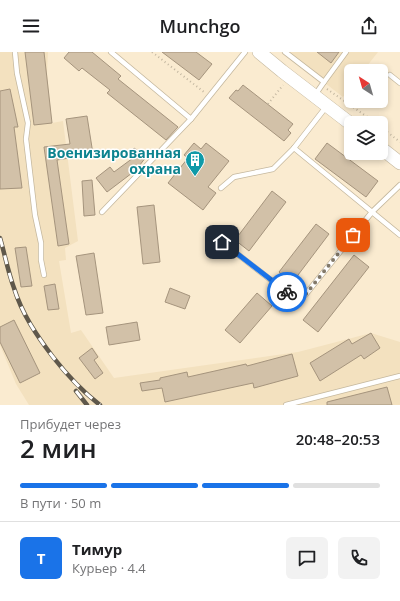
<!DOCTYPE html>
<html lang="ru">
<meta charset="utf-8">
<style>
:root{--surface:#fff;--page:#f2f2f2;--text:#202124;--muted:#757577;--line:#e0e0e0;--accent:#1a73e8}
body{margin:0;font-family:"Open Sans",sans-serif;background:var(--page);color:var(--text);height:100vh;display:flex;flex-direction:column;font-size:15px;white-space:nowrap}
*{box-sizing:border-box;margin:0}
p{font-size:13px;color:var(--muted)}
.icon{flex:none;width:22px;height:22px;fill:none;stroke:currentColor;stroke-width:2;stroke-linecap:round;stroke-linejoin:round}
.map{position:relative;height:353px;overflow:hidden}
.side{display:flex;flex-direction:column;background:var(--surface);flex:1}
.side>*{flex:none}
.needle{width:26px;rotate:323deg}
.controls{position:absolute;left:344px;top:12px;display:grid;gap:8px}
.controls a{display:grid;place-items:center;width:44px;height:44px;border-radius:6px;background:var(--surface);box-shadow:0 2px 6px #0003;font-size:20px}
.pin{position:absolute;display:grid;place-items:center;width:34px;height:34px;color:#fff;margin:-17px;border-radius:8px;box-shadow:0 2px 6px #0006}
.courier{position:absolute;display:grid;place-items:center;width:40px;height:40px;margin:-20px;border:3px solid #1a73e8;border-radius:50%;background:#fff;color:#222;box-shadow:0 1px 5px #0007}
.head em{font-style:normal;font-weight:600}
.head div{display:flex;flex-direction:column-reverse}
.head{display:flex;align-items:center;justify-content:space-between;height:68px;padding:0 20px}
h1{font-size:26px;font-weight:600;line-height:30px}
.bar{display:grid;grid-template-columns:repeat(4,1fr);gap:6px 4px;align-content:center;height:48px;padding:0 20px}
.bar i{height:5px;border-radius:3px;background:var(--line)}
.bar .on{background:var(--accent)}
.bar p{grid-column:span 4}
.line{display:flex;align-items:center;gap:10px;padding:0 20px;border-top:1px solid var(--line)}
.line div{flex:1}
.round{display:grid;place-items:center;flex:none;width:42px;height:42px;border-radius:6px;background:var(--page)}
header{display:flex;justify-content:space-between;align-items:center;height:52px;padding:0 20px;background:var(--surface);font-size:18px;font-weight:600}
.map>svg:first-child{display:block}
</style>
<header><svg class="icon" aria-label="menu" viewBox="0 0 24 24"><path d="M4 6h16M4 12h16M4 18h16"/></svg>Munchgo<svg class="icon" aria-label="share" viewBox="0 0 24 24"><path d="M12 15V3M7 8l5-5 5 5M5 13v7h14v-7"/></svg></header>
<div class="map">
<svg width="400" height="353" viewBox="0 0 400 353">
<rect width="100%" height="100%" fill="#faebd0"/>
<!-- built -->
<g fill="#f3e1bf">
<polygon points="0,0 48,0 47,21 52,71 63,69 78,189 65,196 66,208 59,209 71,281 81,278 114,326 298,300 371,281 400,290 400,353 29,353 16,332 0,293"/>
<polygon points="285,0 378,0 363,19 351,19 351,34 343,45"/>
</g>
<!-- building -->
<g fill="#d2c1a8" stroke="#a5947d">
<polygon points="25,0 44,0 52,71 34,73"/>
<polygon points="69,0 92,0 121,24 118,27 178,75 166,88 107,41 110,38 82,16 79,19 64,6"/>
<polygon points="162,0 196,0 212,12 199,28"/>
<polygon points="317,0 339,0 331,11"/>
<polygon points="243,33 293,72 288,78 291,81 284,89 229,46 236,38 238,39"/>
<polygon points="10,37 18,75 14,75 22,136 0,137 0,39"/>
<polygon points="87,64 93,102 57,108 69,192 58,194 44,95 70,92 66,67"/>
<polygon points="194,91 201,97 206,91 229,109 208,135 216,141 203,158 168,131 188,106 184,103"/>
<polygon points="327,91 378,129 366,145 315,107"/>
<polygon points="134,96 146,105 136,118 107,140 96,126 110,115 114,120 133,106 129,103"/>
<polygon points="92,128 95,163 84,164 82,129"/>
<polygon points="272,139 286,150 249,199 235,188"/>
<polygon points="154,153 160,210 143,212 137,155"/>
<polygon points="316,172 329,182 292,231 279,220"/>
<polygon points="26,195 32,234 21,235 15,196"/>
<polygon points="94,201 103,261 86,263 76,204"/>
<polygon points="354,203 369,215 318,280 303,268"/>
<polygon points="55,232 59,257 48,258 44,234"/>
<polygon points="170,236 190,244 185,257 165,250"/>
<polygon points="257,241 272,254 240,291 225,278"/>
<polygon points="14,268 40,321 20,331 0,290 0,275"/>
<polygon points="137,270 140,288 109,293 106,275"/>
<polygon points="371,281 380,296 364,307 361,303 320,329 310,311 349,287 352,292"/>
<polygon points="92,296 98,305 94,308 103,321 95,327 79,306"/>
<polygon points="292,302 298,324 254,336 253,331 165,350 162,336 142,339 140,331 160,328 160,326 187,320 188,325 246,312 247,314"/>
<polygon points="387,335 392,353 327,353 327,350"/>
</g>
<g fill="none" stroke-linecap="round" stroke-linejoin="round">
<!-- lane casing -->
<g stroke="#c5b89e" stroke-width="6">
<g id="lane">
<polyline points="15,0 17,21 28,71 26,87 35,163 41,191 41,208 44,223"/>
<polyline points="111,0 191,67 245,0"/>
<polyline points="285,0 324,30 315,43"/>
<polyline points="390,23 400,31"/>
<polyline points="324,30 346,0"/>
<polyline points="294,96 400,183"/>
<polyline points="221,136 234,125 273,117 294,96 326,55"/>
<polyline points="102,160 191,67"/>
<polyline points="222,190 294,246 301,246 306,242 372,160 400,133"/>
<polyline points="286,353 400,324"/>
</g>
</g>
<!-- secondary casing -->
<g stroke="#c5b89e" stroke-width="14">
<g id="secondary">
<polyline points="259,0 282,19 351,72"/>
<polyline points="381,96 400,111"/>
</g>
</g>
<!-- path -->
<g stroke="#c2b6a0" stroke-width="2" stroke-dasharray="1 3" stroke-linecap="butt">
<polyline points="152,0 204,40"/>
<polyline points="327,37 376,71"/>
<polyline points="268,52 283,33"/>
<polyline points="381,75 400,90"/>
</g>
<!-- lane -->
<use href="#lane" stroke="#fff" stroke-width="4.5"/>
<!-- secondary -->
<use href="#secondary" stroke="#fff" stroke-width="13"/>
<!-- rail casing -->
<g stroke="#5f584b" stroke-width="4.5">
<g id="rail">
<path d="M0,186C5,203 8,220 14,236C22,262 37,284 53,305C67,323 82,339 100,353"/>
<polyline points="76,339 87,353"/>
</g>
</g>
<!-- rail -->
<use href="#rail" stroke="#fff" stroke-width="3" stroke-dasharray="9" stroke-linecap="butt"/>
</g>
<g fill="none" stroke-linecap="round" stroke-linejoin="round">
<!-- done -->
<path stroke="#827969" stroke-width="4" stroke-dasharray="0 7.2" d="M287,240C295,246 297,248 306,242L353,183"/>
<!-- route -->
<polyline stroke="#1a73e8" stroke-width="5" points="222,190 287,240"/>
</g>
<!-- icons -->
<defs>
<g id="building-pin" transform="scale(1)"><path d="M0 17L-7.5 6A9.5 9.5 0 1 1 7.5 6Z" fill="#0f9aa8" stroke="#fff"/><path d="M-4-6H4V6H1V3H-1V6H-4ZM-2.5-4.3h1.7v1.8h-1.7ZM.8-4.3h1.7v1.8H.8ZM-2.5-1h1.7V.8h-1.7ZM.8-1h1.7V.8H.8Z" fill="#fff"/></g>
</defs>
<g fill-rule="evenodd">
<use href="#building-pin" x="195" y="108"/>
</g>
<g text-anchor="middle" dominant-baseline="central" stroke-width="3" stroke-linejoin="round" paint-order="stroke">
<!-- culture labels -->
<g font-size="14" font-weight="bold" fill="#0d838f" stroke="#fff" text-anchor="end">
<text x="181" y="100">Военизированная<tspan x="181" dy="16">охрана</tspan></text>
</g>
</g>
</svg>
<div class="controls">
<a><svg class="needle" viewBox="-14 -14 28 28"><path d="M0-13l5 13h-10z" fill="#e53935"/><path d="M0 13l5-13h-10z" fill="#757577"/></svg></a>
<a><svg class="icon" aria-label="layers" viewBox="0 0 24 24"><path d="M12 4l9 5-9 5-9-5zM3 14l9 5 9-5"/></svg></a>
</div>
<div class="pin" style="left:353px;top:183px;background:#ea580c"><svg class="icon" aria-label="bag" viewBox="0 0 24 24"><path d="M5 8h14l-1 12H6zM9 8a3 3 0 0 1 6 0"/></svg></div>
<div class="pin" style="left:222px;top:190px;background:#1f2937"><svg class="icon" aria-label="home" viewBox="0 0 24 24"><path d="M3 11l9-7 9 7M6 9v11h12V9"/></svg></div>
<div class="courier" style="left:287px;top:240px"><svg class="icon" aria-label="bike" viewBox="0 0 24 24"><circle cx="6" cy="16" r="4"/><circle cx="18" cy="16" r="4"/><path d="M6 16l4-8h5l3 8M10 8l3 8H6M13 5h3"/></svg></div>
</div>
<section class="side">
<div class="head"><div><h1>2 мин</h1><p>Прибудет через</p></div><em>20:48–20:53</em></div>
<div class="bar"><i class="on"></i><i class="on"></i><i class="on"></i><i></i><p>В пути · 50 m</p></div>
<div class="line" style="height:72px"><b class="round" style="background:var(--accent);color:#fff">Т</b><div><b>Тимур</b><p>Курьер · 4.4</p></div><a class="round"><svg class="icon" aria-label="chat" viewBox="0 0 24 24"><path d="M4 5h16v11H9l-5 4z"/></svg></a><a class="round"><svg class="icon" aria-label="phone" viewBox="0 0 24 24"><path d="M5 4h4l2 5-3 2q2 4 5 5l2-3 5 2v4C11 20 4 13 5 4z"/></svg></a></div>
</section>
